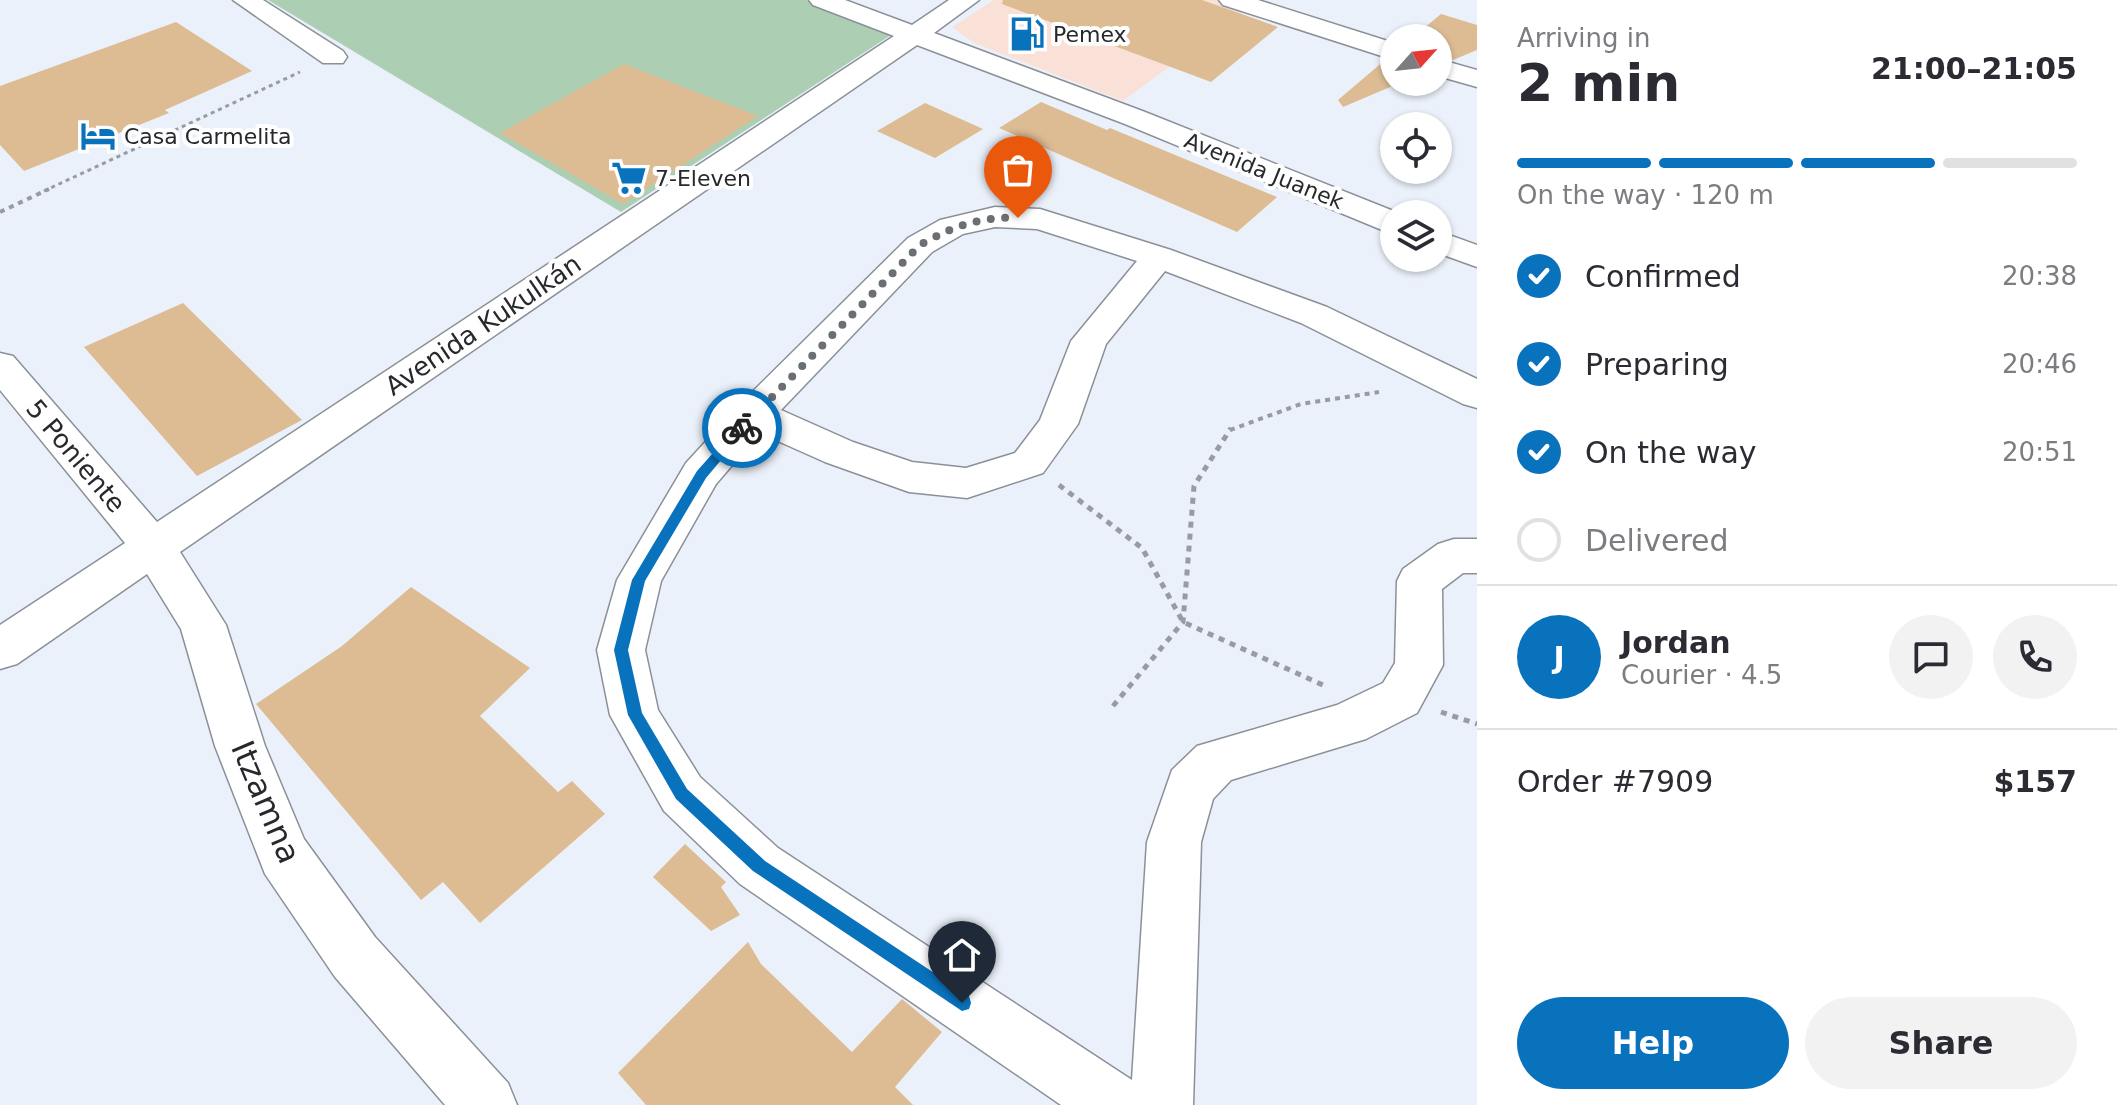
<!DOCTYPE html>
<meta charset="utf-8">
<style>
:root{--surface:#fff;--page:#f2f2f3;--text:#2b2b33;--muted:#7c7c81;--line:#e1e1e2;--accent:#0972bd}
body{margin:0;font-family:"DejaVu Sans",sans-serif;background:var(--page);color:var(--text);height:100vh;display:flex;flex-direction:column;font-size:30px;white-space:nowrap}
*{box-sizing:border-box;margin:0}
p{font-size:26px;color:var(--muted)}
.icon{flex:none;width:44px;height:44px;fill:none;stroke:currentColor;stroke-width:2;stroke-linecap:round;stroke-linejoin:round}
.map{position:relative;flex:1;overflow:hidden}
.panel{display:flex;flex-direction:column;background:var(--surface);width:640px}
.panel>*{flex:none}
.needle{width:52px;rotate:63deg}
.fabs{position:absolute;left:1380px;top:24px;display:grid;gap:16px}
.fabs a{display:grid;place-items:center;width:72px;height:72px;border-radius:50%;background:var(--surface);box-shadow:0 2px 6px #0004;font-size:40px}
.pin{position:absolute;display:grid;place-items:center;width:68px;height:68px;color:#fff;margin:-82px -34px;border-radius:50% 50% 50% 0;rotate:-45deg;box-shadow:0 0 8px #0007}
.pin .icon{rotate:45deg}
.courier{position:absolute;display:grid;place-items:center;width:80px;height:80px;margin:-40px;border:6px solid #0972bd;border-radius:50%;background:#fff;color:#222;box-shadow:0 2px 10px #0007}
.summary em{font-style:normal;font-weight:700}
.summary div{display:flex;flex-direction:column-reverse}
.summary{display:flex;align-items:center;justify-content:space-between;height:136px;padding:0 40px}
h1{font-size:52px;font-weight:700;line-height:60px}
.bar{display:grid;grid-template-columns:repeat(4,1fr);gap:12px 8px;align-content:center;height:96px;padding:0 40px}
.bar i{height:10px;border-radius:6px;background:var(--line)}
.bar .selected{background:var(--accent)}
.bar p{grid-column:span 4}
.line{display:flex;align-items:center;gap:20px;padding:0 40px;border-top:2px solid var(--line)}
.line div{flex:1}
.round{display:grid;place-items:center;flex:none;width:84px;height:84px;border-radius:42px;background:var(--page)}
ol{padding:0 40px;list-style:none}
li{display:flex;align-items:center;gap:24px;height:88px}
li p{margin-inline-start:auto}
li .icon{padding:8px;border-radius:50%;background:var(--accent);color:#fff;stroke-width:4}
li:last-child{color:var(--muted)}
li i{width:44px;height:44px;border:4px solid var(--line);border-radius:50%}
.button{display:flex;gap:16px;margin-top:auto;padding:16px 40px}
.button a{flex:1;height:92px;border-radius:48px;background:var(--accent);color:#fff;font-size:32px;font-weight:700;line-height:92px;text-align:center}
.button a+a{background:var(--page);color:var(--text)}
main{display:flex;flex:1;min-height:0}
.map>svg:first-child{display:block}
</style>
<main>
<div class="map">
<svg width="1477" height="1105" viewBox="0 0 1477 1105">
<rect width="100%" height="100%" fill="#ebf1fa"/>
<!-- commercial -->
<polygon fill="#fae1d8" points="994,0 1218,0 1247,9 1123,101 974,43 952,27"/>
<!-- green -->
<polygon fill="#accfb3" points="268,0 806,0 891,35 621,212"/>
<!-- building -->
<g fill="#ddbc94">
<polygon points="1003,0 1202,0 1278,27 1211,82 1002,4"/>
<polygon points="1441,14 1477,25 1477,50 1453,60 1438,56 1438,38 1412,38"/>
<polygon points="176,22 252,71 165,110 169,113 24,171 0,145 0,86"/>
<polygon points="1385,60 1394,63 1394,82 1402,82 1343,107 1338,100"/>
<polygon points="624,64 758,116 623,204 500,133"/>
<polygon points="1041,102 1107,130 1110,128 1277,197 1237,232 999,128"/>
<polygon points="925,103 983,129 935,158 877,131"/>
<polygon points="183,303 302,420 197,476 84,347"/>
<polygon points="411,587 530,668 480,716 558,792 572,781 605,814 480,923 443,882 421,900 256,704 342,646"/>
<polygon points="685,844 726,882 721,887 740,915 711,931 653,877"/>
<polygon points="748,942 761,964 852,1052 902,999 942,1032 895,1087 913,1105 646,1105 618,1073"/>
</g>
<g fill="none" stroke-linecap="round" stroke-linejoin="round">
<!-- minor casing -->
<g stroke="#8b9098" stroke-width="3">
<g id="minor">
<polygon points="233,0 263,0 343,51 347,57 343,63 323,63"/>
<polygon points="809,0 845,0 912,25 949,0 979,0 934,33 1145,112 1401,214 1394,214 1394,233 1382,230 1125,124 917,45 180,552 226,625 265,746 304,839 375,937 508,1083 517,1105 445,1105 335,977 265,874 215,746 181,629 147,574 17,664 0,669 0,625 125,543 0,390 0,353 13,356 157,522 894,36 813,5"/>
<polygon points="1219,0 1258,0 1394,43 1394,60 1223,5"/>
<polygon points="1438,59 1477,70 1477,87 1438,76"/>
<path d="M995,207L1040,209L1171,250L1327,307L1477,379V408L1463,404L1301,323L1165,271L1106,344L1078,424L1043,473L967,498L909,492L825,462L760,433L716,484L661,581L645,650L658,710L700,777L778,848L1132,1080L1147,842L1172,770L1197,746L1337,705L1383,683L1395,663L1397,581L1403,569L1438,544L1454,539H1477V573H1463L1442,589L1443,665L1417,713L1366,739L1231,780L1213,799L1201,842L1193,1105H1061L740,884L664,811L610,715L597,650L617,580L686,463L740,404L908,238L940,220ZM995,227L1037,229L1137,261L1071,341L1040,420L1015,453L966,468L912,462L853,442L781,410L932,252L963,234Z"/>
<polygon points="1438,231 1477,245 1477,267 1438,253"/>
</g>
</g>
<!-- path-far2 -->
<polyline stroke="#979ba2" stroke-width="3" stroke-dasharray="4 4" stroke-linecap="butt" points="44,191 300,72"/>
<!-- path-far1 -->
<g stroke="#979ba2" stroke-width="4" stroke-dasharray="5 5" stroke-linecap="butt">
<polyline points="0,212 49,189"/>
<polyline points="1230,430 1301,404 1379,392"/>
</g>
<!-- path -->
<g stroke="#979ba2" stroke-width="5" stroke-dasharray="6 6" stroke-linecap="butt">
<polyline points="1059,485 1142,548 1183,622 1323,685"/>
<polyline points="1113,706 1183,622 1194,486 1231,428"/>
<polyline points="1441,712 1477,724"/>
</g>
<!-- minor -->
<use href="#minor" fill="#fff" fill-rule="evenodd"/>
</g>
<!-- route -->
<polygon fill="#0972bd" points="738,425 748,428 706,478 645,581 628,650 642,713 687,789 765,861 969,996 971,1003 969,1009 962,1011 753,871 676,799 628,715 614,650 632,580 697,471"/>
<g fill="none" stroke-linecap="round" stroke-linejoin="round">
<!-- done -->
<path stroke="#6b6e73" stroke-width="8" stroke-dasharray="0 14.4" d="M742,428L920,245C952,227 980,216 1018,218"/>
</g>
<!-- icons -->
<defs>
<g id="fuel-bare" transform="scale(2.76)"><path d="M-5.5-6h7V0h2V4h1.3V-2.5L3-4.5l.8-.8L6-3V5H2.5V1h-1V6h-7ZM-4.2-4.7v3.2H.2V-4.7Z" fill="#0972bd" stroke="#fefefe" stroke-width="2.5" paint-order="stroke"/></g>
<g id="hotel-bare" transform="scale(2.76)"><path d="M-6-4.5h1.5V1H6V5H4.5V3h-9V5H-6ZM-4 0a1.8 1.8 0 1 1 3.6 0ZM.5 0V-2.5h3Q6-2.5 6 0Z" fill="#0972bd" stroke="#fefefe" stroke-width="2.5" paint-order="stroke"/></g>
<g id="supermarket-bare" transform="scale(2.76)"><path d="M-6-5.5h2.5l.6 2H6L4.5 2H-2.5L-4.4-4H-6ZM-1.5 3.2a1.3 1.3 0 1 0 .1 0ZM3 3.2a1.3 1.3 0 1 0 .1 0Z" fill="#0972bd" stroke="#fefefe" stroke-width="2.5" paint-order="stroke"/></g>
</defs>
<g fill-rule="evenodd">
<use href="#fuel-bare" x="1027" y="34"/>
<use href="#hotel-bare" x="98" y="136"/>
<use href="#supermarket-bare" x="629" y="178"/>
</g>
<g text-anchor="middle" dominant-baseline="central" stroke-width="8" stroke-linejoin="round" paint-order="stroke">
<!-- far-poi labels -->
<g font-size="22" fill="#26282b" stroke="#fefefe" text-anchor="start">
<text x="1053" y="34">Pemex</text>
<text x="124" y="136">Casa Carmelita</text>
<text x="655" y="178">7-Eleven</text>
</g>
<!-- far-street labels -->
<g font-size="22" fill="#26282b" stroke="#fefefe">
<text transform="translate(1264 171) rotate(22)">Avenida Juanek</text>
</g>
<!-- street labels -->
<g font-size="26" fill="#26282b" stroke="#fefefe">
<text transform="translate(483 325) rotate(-34)">Avenida Kukulkán</text>
<text transform="translate(76 456) rotate(50)">5 Poniente</text>
</g>
<!-- near-street labels -->
<g font-size="32" fill="#26282b" stroke="#fefefe">
<text transform="translate(266 802) rotate(67)">Itzamna</text>
</g>
</g>
</svg>
<div class="fabs">
<a><svg class="needle" viewBox="-14 -14 28 28"><path d="M0-13l5 13h-10z" fill="#e53935"/><path d="M0 13l5-13h-10z" fill="#7c7c81"/></svg></a>
<a><svg class="icon" aria-label="locate" viewBox="0 0 24 24"><circle cx="12" cy="12" r="6"/><path d="M12 2v4M12 18v4M2 12h4M18 12h4"/></svg></a>
<a><svg class="icon" aria-label="layers" viewBox="0 0 24 24"><path d="M12 4l9 5-9 5-9-5zM3 14l9 5 9-5"/></svg></a>
</div>
<div class="pin" style="left:1018px;top:218px;background:#ea580c"><svg class="icon" aria-label="bag" viewBox="0 0 24 24"><path d="M5 8h14l-1 12H6zM9 8a3 3 0 0 1 6 0"/></svg></div>
<div class="pin" style="left:962px;top:1003px;background:#1f2937"><svg class="icon" aria-label="home" viewBox="0 0 24 24"><path d="M3 11l9-7 9 7M6 9v11h12V9"/></svg></div>
<div class="courier" style="left:742px;top:428px"><svg class="icon" aria-label="bike" viewBox="0 0 24 24"><circle cx="6" cy="16" r="4"/><circle cx="18" cy="16" r="4"/><path d="M6 16l4-8h5l3 8M10 8l3 8H6M13 5h3"/></svg></div>
</div>
<section class="panel">
<div class="summary"><div><h1>2 min</h1><p>Arriving in</p></div><em>21:00–21:05</em></div>
<div class="bar"><i class="selected"></i><i class="selected"></i><i class="selected"></i><i></i><p>On the way · 120 m</p></div>
<ol>
<li><svg class="icon" aria-label="check" viewBox="0 0 24 24"><path d="M5 12l5 5 9-10"/></svg>Confirmed<p>20:38</p></li>
<li><svg class="icon" aria-label="check" viewBox="0 0 24 24"><path d="M5 12l5 5 9-10"/></svg>Preparing<p>20:46</p></li>
<li><svg class="icon" aria-label="check" viewBox="0 0 24 24"><path d="M5 12l5 5 9-10"/></svg>On the way<p>20:51</p></li>
<li><i></i>Delivered</li>
</ol>
<div class="line" style="height:144px"><b class="round" style="background:var(--accent);color:#fff">J</b><div><b>Jordan</b><p>Courier · 4.5</p></div><a class="round"><svg class="icon" aria-label="chat" viewBox="0 0 24 24"><path d="M4 5h16v11H9l-5 4z"/></svg></a><a class="round"><svg class="icon" aria-label="phone" viewBox="0 0 24 24"><path d="M5 4h4l2 5-3 2q2 4 5 5l2-3 5 2v4C11 20 4 13 5 4z"/></svg></a></div>
<div class="line" style="height:104px"><div>Order #7909</div><b>$157</b></div>
<div class="button"><a>Help</a><a>Share</a></div>
</section>
</main>
